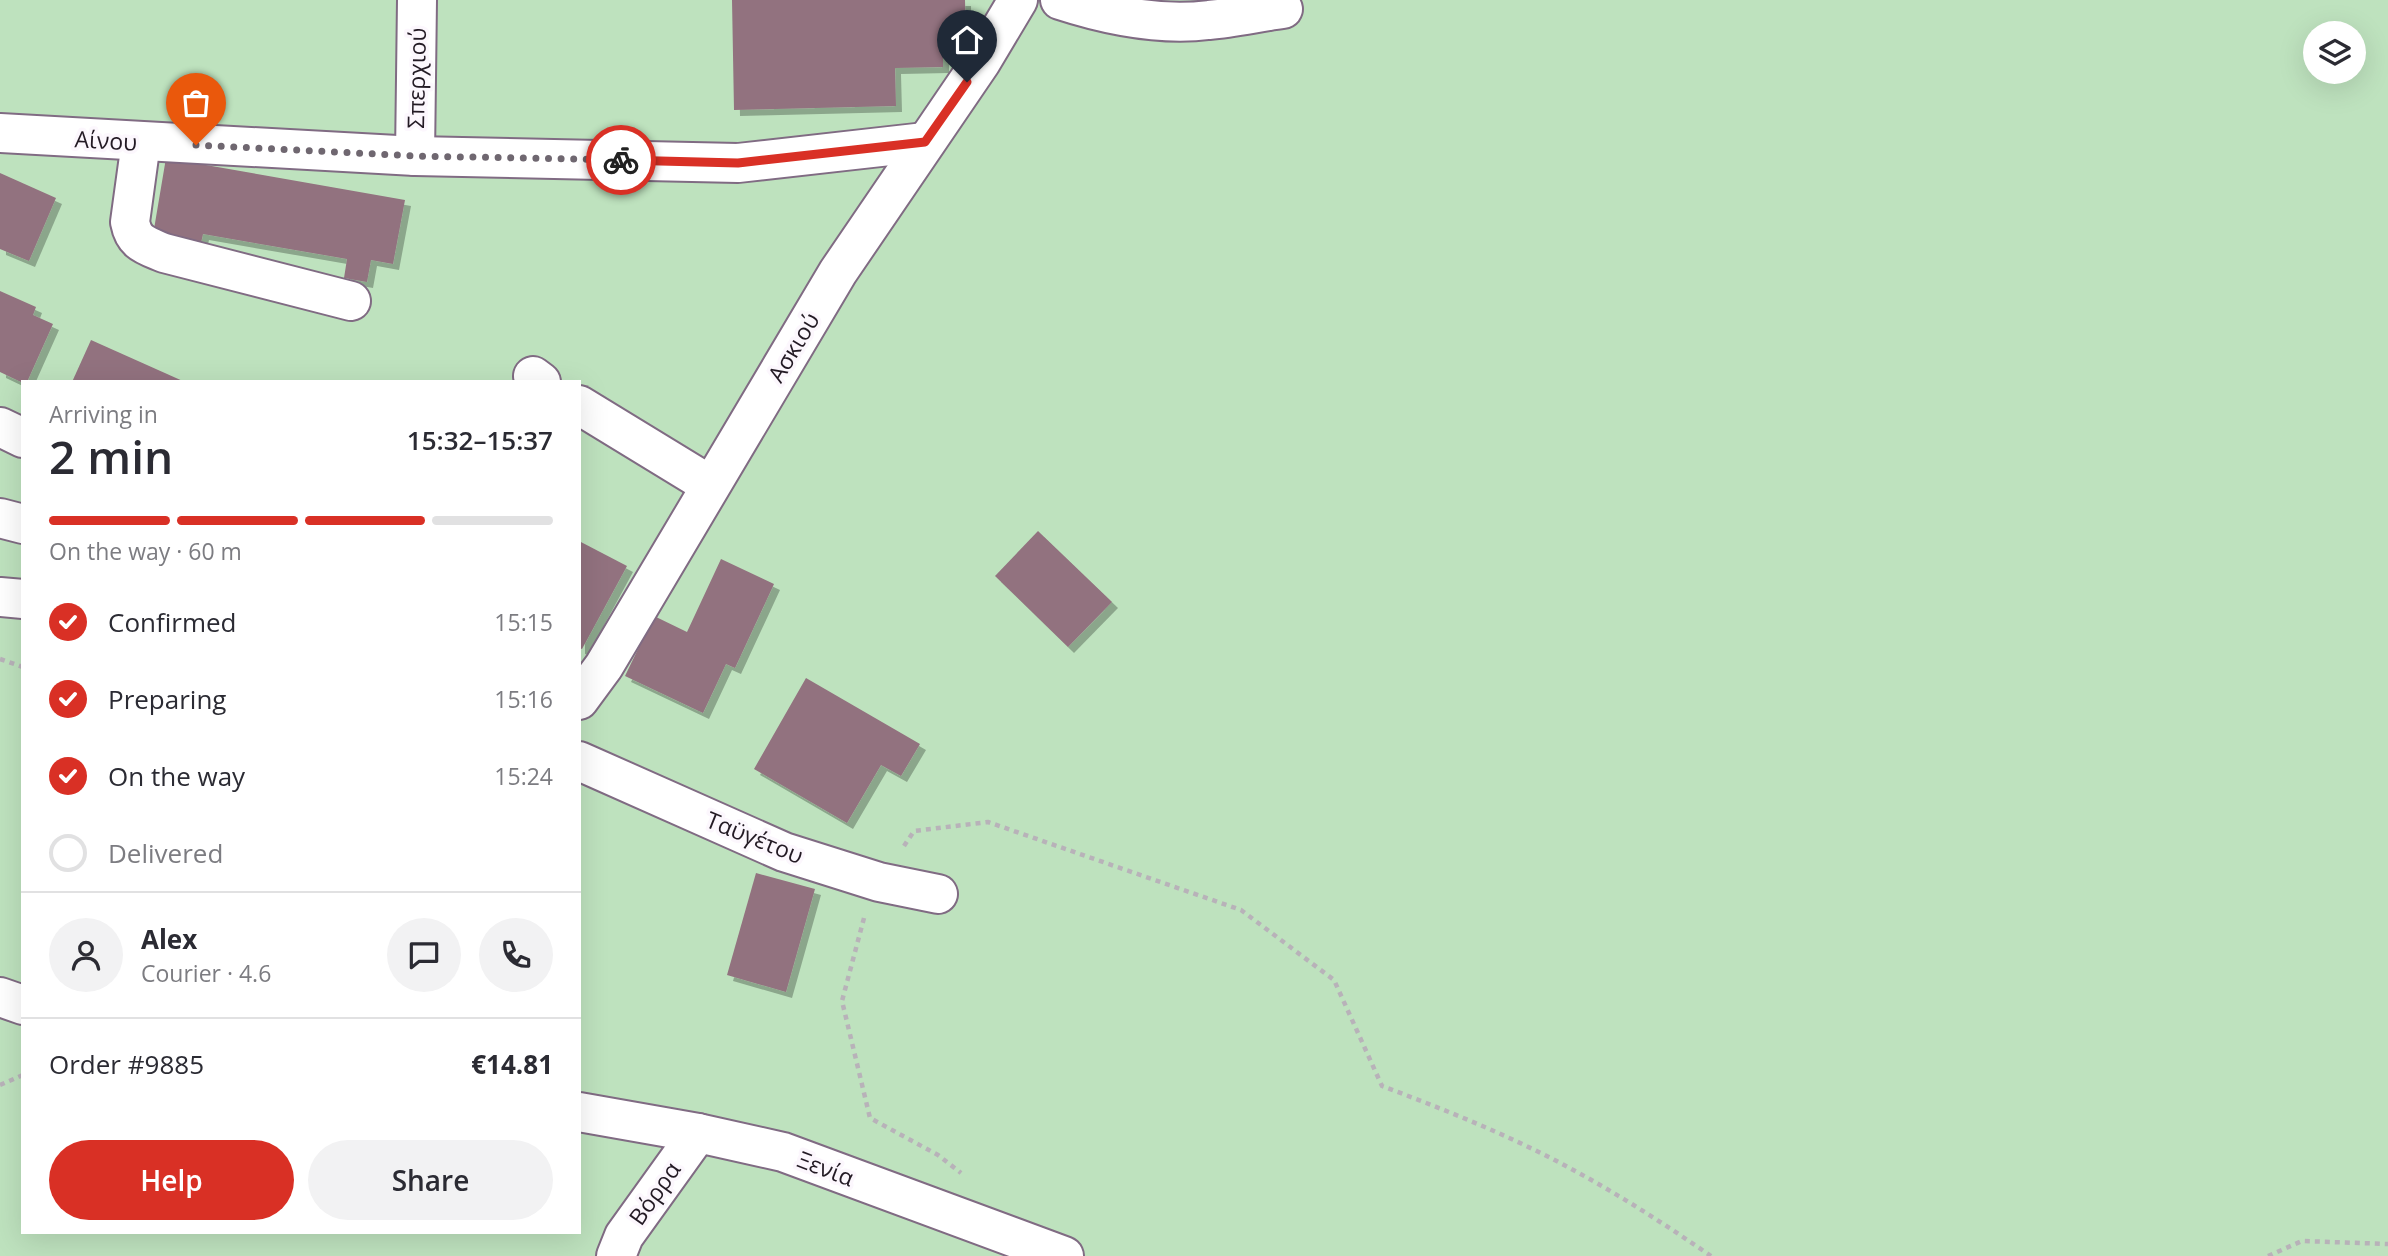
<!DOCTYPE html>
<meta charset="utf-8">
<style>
:root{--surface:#fff;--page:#f2f2f3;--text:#2b2b33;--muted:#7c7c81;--line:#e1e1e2;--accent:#d93025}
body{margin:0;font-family:"Open Sans",sans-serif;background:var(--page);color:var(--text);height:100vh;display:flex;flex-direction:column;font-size:26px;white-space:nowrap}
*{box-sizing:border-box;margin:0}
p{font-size:23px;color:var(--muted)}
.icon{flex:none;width:38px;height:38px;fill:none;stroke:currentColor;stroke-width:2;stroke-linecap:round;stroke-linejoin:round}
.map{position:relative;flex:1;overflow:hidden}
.sheet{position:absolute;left:21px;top:380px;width:560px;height:854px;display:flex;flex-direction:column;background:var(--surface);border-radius:0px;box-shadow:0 7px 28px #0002}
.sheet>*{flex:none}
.controls{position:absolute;left:2303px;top:21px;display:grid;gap:14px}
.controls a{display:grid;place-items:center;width:63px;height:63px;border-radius:50%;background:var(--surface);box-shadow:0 7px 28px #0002;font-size:35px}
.pin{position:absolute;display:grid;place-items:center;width:60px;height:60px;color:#fff;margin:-72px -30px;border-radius:50% 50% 50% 0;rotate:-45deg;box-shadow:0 0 7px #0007}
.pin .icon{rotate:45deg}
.courier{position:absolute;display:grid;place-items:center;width:70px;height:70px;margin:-35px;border:5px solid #d93025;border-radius:50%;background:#fff;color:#222;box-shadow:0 2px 9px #0007}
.summary em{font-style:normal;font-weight:600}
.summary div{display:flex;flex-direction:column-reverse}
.summary{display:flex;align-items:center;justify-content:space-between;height:119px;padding:0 28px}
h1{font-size:46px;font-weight:600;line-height:52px}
.bar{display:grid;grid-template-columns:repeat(4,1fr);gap:10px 7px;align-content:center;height:84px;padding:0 28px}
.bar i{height:9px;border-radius:5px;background:var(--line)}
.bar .on{background:var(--accent)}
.bar p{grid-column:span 4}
.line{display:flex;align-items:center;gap:18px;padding:0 28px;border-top:2px solid var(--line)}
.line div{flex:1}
.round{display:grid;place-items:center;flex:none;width:74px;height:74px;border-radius:37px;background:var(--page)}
ol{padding:0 28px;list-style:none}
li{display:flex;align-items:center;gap:21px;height:77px}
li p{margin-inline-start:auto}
li .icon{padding:7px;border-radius:50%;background:var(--accent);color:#fff;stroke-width:4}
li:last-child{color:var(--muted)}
li i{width:38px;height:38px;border:4px solid var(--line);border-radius:50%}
.button{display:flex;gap:14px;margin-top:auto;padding:14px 28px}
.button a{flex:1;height:80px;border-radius:42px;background:var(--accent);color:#fff;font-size:28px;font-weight:600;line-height:80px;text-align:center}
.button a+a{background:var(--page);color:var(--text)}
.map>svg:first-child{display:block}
</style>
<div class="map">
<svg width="2388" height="1256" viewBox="0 0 2388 1256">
<defs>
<filter id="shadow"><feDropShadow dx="6" dy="6" stdDeviation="0" flood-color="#0004"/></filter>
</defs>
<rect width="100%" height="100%" fill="#fcf7fd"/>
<!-- green -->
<path fill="#bee2be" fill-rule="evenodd" d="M0,0H2388V1256H0ZM2315,33H2354V72H2315ZM23,382H579V1232H23Z"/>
<!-- building -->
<g fill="#92727f" filter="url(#shadow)">
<polygon points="732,0 965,0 966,46 943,46 943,67 895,68 896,106 734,110"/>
<polygon points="166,158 405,200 393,264 371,260 367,282 344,278 347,259 203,234 201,243 153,235"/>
<polygon points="0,173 56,198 29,261 0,249"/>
<polygon points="0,291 36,307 33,315 53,324 27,382 21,382 0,372"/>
<polygon points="91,340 185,382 72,382"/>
<polygon points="1038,531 1112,602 1068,647 995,576"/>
<polygon points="579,541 627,566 582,649 579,648"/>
<polygon points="721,559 774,584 735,668 726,664 703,713 625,676 654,616 687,632"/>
<polygon points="806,678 920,744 901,776 881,765 847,823 754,769"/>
<polygon points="756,873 815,889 786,992 727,975"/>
</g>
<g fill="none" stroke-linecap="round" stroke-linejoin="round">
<!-- minor casing -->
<g stroke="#806b83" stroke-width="42">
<g id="minor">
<path d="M1060,0C1106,15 1160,26 1209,20C1234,18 1259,12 1283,9"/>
<polyline points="0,133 415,156 738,163 925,142"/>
<path d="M141,142L130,222C134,243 145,245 164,253L351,301"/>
<polyline points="415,156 417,0"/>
<polyline points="533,376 541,382"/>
<polyline points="579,405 710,485"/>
<polyline points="0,427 23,438"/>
<polyline points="0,518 23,524"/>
<polyline points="579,761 784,852 879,882 938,894"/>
<polyline points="616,1256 624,1236 698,1133"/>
</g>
</g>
<!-- tertiary casing -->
<g stroke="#806b83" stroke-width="42">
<g id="tertiary">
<polyline points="0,597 23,599"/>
<polyline points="579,700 604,666 838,272 981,62 1018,0"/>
<polyline points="0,997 23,1005"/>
<polyline points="579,1112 698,1133 783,1152 1064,1256"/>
</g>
</g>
<!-- path -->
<g stroke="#b8b2b9" stroke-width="4.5" stroke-dasharray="5 5" stroke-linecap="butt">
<polyline points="0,659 23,667"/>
<path d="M904,846L914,831L988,822L1241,910L1334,980L1382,1086C1443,1109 1506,1134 1564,1165C1615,1192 1663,1223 1711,1256"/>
<polyline points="864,918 842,1001 870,1118 938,1155 961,1173"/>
<polyline points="0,1085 23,1075"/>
<polyline points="2268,1256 2302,1241 2388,1244"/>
</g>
<!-- minor -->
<use href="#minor" stroke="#fff" stroke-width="38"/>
<!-- tertiary -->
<use href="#tertiary" stroke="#fff" stroke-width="38"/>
</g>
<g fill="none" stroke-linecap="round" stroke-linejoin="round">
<!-- done -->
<polyline stroke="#6f6770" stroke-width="7" stroke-dasharray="0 12.6" points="196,145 415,156 621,160"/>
<!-- route -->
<polyline stroke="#d93025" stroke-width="9" points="621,160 738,163 925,142 967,82"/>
</g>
<g text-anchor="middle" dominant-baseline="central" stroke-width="7" stroke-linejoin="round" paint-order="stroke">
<!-- street labels -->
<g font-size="23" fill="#231a24" stroke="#fcf7fd">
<text transform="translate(416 78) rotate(-89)">Σπερχιού</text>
<text transform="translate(106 140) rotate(3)">Αίνου</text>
<text transform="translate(793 347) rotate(-59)">Ασκιού</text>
<text transform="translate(755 837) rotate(22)">Ταϋγέτου</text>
<text transform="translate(826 1168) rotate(21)">Ξενία</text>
<text transform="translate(654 1193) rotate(-55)">Βόρρα</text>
</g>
</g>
</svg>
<div class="controls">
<a><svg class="icon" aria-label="layers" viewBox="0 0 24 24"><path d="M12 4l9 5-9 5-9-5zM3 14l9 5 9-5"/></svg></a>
</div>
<div class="pin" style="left:196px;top:145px;background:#ea580c"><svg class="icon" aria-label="bag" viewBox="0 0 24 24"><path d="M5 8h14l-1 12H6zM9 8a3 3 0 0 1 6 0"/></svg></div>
<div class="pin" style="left:967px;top:82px;background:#1f2937"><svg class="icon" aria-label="home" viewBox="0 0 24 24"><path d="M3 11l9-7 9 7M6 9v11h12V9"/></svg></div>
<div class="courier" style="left:621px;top:160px"><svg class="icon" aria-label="bike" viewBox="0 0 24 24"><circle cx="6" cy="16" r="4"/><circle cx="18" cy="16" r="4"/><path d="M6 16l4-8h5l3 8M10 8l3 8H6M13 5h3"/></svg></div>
<section class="sheet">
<div class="summary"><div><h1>2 min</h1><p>Arriving in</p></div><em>15:32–15:37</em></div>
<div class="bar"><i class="on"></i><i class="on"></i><i class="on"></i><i></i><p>On the way · 60 m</p></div>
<ol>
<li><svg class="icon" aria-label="check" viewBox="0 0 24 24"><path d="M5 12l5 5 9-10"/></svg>Confirmed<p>15:15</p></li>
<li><svg class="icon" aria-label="check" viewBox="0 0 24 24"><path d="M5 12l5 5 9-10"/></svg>Preparing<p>15:16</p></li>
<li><svg class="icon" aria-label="check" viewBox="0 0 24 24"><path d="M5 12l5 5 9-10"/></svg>On the way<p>15:24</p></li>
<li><i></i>Delivered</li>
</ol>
<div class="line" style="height:126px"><a class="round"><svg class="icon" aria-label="person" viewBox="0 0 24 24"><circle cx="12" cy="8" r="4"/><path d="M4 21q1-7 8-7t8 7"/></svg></a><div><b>Alex</b><p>Courier · 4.6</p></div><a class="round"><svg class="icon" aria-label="chat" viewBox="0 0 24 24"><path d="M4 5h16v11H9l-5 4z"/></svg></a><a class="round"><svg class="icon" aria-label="phone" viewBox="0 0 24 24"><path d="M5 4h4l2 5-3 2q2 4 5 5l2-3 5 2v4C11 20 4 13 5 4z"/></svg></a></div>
<div class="line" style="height:91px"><div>Order #9885</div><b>€14.81</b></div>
<div class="button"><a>Help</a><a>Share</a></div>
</section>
</div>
